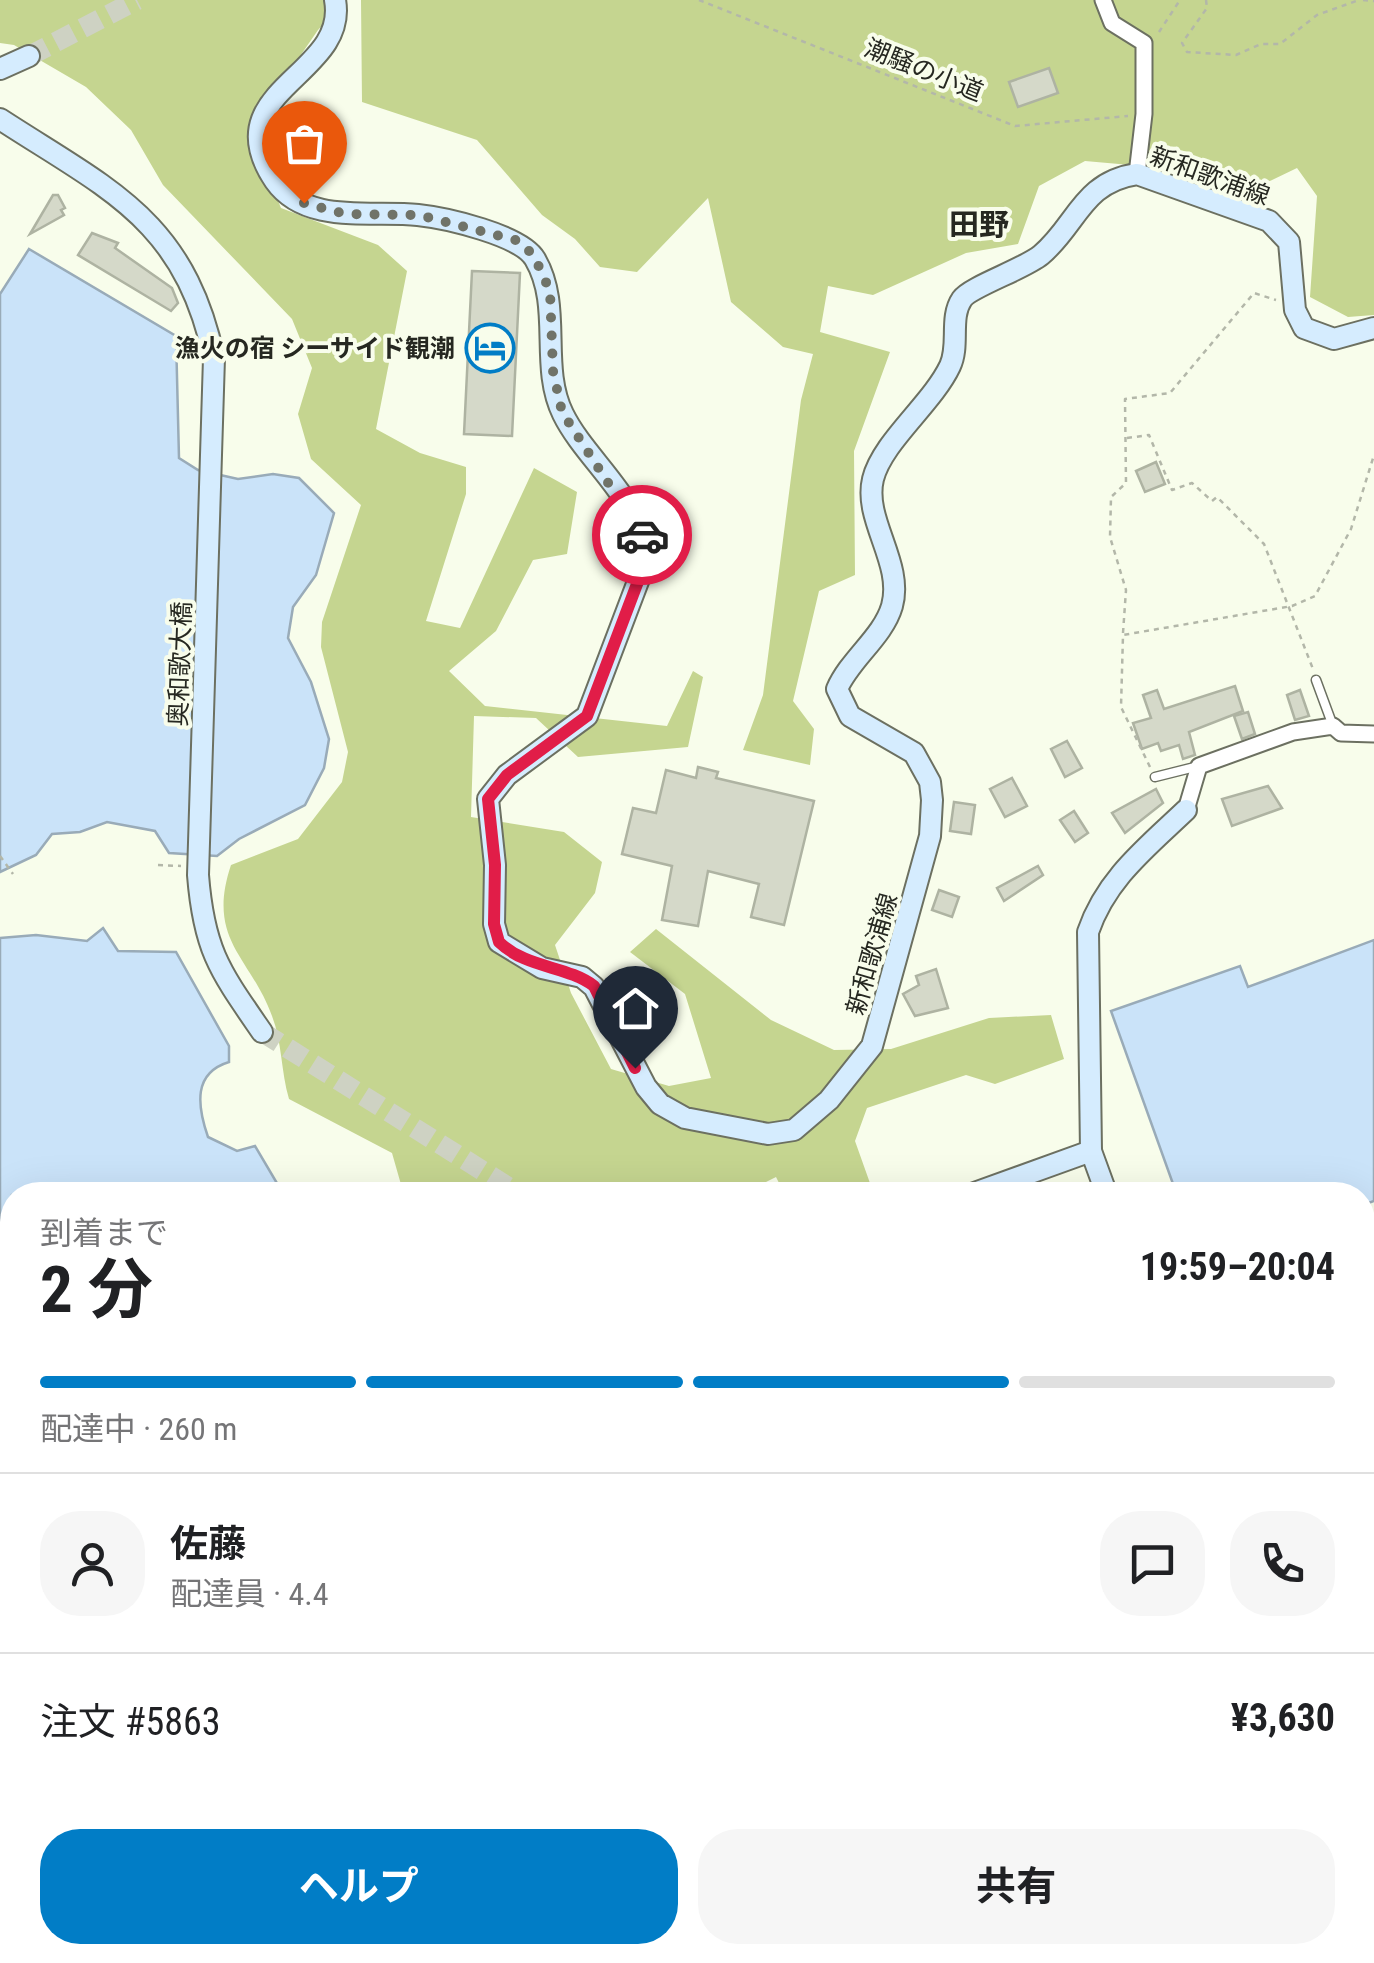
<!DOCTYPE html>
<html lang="ja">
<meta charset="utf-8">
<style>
:root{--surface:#fff;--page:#f6f6f6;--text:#202124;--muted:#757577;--line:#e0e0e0;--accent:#017dc6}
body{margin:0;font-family:"Roboto Condensed","Noto Sans JP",sans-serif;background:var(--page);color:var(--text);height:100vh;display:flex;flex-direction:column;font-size:38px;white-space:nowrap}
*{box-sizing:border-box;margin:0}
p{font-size:32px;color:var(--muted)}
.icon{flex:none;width:55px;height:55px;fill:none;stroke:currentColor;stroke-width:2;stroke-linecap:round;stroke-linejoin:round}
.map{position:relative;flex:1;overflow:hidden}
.drawer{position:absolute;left:0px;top:1182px;width:1375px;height:782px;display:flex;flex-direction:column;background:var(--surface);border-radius:40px 40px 0 0;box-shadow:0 10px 40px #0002}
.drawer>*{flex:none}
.pin{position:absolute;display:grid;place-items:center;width:85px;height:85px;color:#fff;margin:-102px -42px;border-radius:50% 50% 50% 0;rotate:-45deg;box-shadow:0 0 10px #0007}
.pin .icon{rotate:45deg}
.courier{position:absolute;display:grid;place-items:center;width:100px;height:100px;margin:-50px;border:8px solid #e11d48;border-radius:50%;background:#fff;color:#222;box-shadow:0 2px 12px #0007}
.overview em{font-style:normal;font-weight:700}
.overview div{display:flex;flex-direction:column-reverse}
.overview{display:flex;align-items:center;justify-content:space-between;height:170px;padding:0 40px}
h1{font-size:65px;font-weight:700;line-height:75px}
.bar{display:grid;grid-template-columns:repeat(4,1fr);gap:15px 10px;align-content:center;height:120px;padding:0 40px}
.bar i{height:12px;border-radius:8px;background:var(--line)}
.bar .on{background:var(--accent)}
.bar p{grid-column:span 4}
.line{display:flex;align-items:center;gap:25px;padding:0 40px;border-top:2px solid var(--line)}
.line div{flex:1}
.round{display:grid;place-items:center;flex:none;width:105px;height:105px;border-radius:40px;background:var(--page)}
.primary-button{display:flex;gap:20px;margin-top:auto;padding:20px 40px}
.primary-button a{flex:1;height:115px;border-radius:40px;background:var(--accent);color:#fff;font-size:40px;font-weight:700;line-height:115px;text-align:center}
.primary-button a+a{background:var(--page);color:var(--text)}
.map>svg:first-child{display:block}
</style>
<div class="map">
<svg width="1374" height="1963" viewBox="0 0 1374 1963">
<rect width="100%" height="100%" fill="#f8fdeb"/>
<!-- green -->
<g fill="#c5d590">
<path d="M0,0H346L318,30L249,130L281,208L378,245L407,271L376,429L420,453L466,467V494L426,621L460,628L534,468L577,492L567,554L533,560L496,631L449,671L485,706L667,726L693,671L703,677L688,747L578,757L536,718L474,716L471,817L564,832L602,862L595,893L555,945L571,993L611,1069L669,1086L711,1078L685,994L630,952L656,929L771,1020L834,1050L891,1049L989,1018L1051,1015L1064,1059L995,1084L966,1075L867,1108L855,1141L871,1186L832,1195H785L776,1177L740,1195H404L392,1153L289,1099C281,1072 282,1041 272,1016C250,956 206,940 231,865L298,839L342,782L348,752L321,647L322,622L361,505L311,459L298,414L312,368L292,319L163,185L131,130L86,87L14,45L0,43Z"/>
<polygon points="361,0 1374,0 1374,315 1348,317 1310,297 1317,196 1297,168 1251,190 1187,170 1085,161 1039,186 1018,244 966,253 873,295 828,286 820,332 890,352 854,451 855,575 819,591 793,701 814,729 810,765 743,750 763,695 801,400 813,354 783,347 731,302 708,198 637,272 600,267 575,239 542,215 477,140 362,102"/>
</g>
<!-- water -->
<g fill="#cae3f9" stroke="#99abb8" stroke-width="2.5">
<polygon points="29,249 176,336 179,458 198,470 238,479 273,474 299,478 334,513 316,575 293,607 288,638 311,682 329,739 324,768 305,805 239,839 217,856 169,853 155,831 107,822 80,832 52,834 36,855 0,872 0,294"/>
<path d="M103,928L118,951L176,952L229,1046V1062C193,1073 197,1105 208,1137L237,1151L255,1146L278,1185L304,1187L311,1195H12V1952H1362V1284L1374,1280V1963H0V938L36,935L87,941Z"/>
<polygon points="1374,940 1374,1201 1363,1205 1362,1195 1177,1195 1111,1011 1240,966 1248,987"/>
</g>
<!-- building -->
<g fill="#d5d9c9" stroke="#aeb3a2" stroke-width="2.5">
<polygon points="1049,68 1058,93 1018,107 1009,82"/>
<polygon points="53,195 58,195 65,208 61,210 64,215 30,234"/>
<polygon points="92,233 118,243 115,248 172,288 178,303 171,311 78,255"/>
<polygon points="472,271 520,273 512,436 464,434"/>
<polygon points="1156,462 1165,484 1145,492 1136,471"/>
<polygon points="1235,686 1243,711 1189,732 1195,755 1183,759 1179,745 1161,751 1158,743 1142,749 1133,723 1151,718 1143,695 1157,690 1164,709"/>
<polygon points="1300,690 1309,716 1295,720 1287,695"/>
<polygon points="1248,712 1255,734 1242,739 1234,716"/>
<polygon points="1067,741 1082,768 1065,777 1051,749"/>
<polygon points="698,767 718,772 716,778 814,801 784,925 751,917 759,884 708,871 698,926 662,920 672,866 622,854 633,808 656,813 666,770 696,778"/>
<polygon points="1012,778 1027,806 1005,817 990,789"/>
<polygon points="1268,786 1282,808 1232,826 1222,799"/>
<polygon points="1156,789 1163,803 1125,833 1112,813"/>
<polygon points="954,802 975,805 971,834 950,831"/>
<polygon points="1074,811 1088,833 1075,842 1060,820"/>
<polygon points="1038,866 1043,875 1004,901 997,888"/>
<polygon points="939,890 959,897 952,917 932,910"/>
<polygon points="936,969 948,1008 915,1016 903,994 919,985 916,976"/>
</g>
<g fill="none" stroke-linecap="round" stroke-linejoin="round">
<!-- secondary-tunnel -->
<g stroke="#ced2c3" stroke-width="20" stroke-dasharray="20 10" stroke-linecap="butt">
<polyline points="29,56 137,0"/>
<polyline points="262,1032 521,1195"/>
</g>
<!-- lane casing -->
<g stroke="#6c7061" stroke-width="11">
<g id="lane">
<polyline points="1316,680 1333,726"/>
<polyline points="1155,777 1199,766"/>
</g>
</g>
<!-- street casing -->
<g stroke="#6c7061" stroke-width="19">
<g id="street">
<polyline points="1103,0 1112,23 1144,43 1144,114 1137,174"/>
<polyline points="1186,810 1199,766 1293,732 1333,726 1341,733 1374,734"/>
</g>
</g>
<!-- secondary casing -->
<g stroke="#6c7061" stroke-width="24">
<g id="secondary">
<path d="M335,0C349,76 213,90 275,181C306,225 373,210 418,215C446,218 521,235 535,259C563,307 539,365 563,414C587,463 649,505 645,563L587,716L507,775L488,799L495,865L494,924L499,942L542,968L582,977L594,987L646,1087L660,1104L685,1118L768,1134L794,1130L829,1100L872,1046L930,836L932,800L930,782L914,753L850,716L837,689C850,659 883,637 892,606C904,563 863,520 873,479C882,442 932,404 950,366C960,345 949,318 962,299C970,287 1024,269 1041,255C1077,225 1082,182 1137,174L1269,221L1289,242L1295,310L1304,328L1334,339L1374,328"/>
<polyline points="0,69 29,56"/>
<path d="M0,119C109,190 184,219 214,358L198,875C204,951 220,971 262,1032"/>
<polyline points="969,1195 1091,1151"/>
<path d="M1107,1195L1091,1151L1088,932C1106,879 1146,848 1186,810"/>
</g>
</g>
<!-- path -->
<g stroke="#b3b7a9" stroke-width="2.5" stroke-dasharray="5 5" stroke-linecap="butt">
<polyline points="699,0 1015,126 1128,116"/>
<polyline points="1206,0 1207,8 1182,43 1187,52 1236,55 1261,44 1280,44 1317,15 1359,0"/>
<polyline points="1363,0 1374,1"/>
<polyline points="1159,32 1180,0"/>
<polyline points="1127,438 1149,435 1172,490 1192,483 1212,501 1217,497 1264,544 1313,669"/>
<polyline points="1123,633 1126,590 1110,537 1111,497 1126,483 1125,399 1170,393 1254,293 1276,300"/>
<polyline points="1150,767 1121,707 1123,635 1292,606 1315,596 1351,529 1374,455"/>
<polyline points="0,856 13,874"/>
<polyline points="158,865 181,866"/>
</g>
<!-- lane -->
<use href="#lane" stroke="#fff" stroke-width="8"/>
<!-- street -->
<use href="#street" stroke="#fff" stroke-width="15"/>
<!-- secondary -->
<use href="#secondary" stroke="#d5ecfe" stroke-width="20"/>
</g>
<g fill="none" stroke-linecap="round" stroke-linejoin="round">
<!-- done -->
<polyline stroke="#707368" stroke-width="10" stroke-dasharray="0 18" points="304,203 345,214 419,215 519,241 534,256 550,291 553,371 562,412 642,535"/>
<!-- route -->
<path stroke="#e11d48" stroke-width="12" d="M635,1068L594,986C566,965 527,969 499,942L494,924L495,865L488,799L507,775L587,716L645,563L642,535"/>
</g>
<!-- icons -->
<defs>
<g id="hotel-ring" transform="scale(2.5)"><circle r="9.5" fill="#f8fdeb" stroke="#017dc6" stroke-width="1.5"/><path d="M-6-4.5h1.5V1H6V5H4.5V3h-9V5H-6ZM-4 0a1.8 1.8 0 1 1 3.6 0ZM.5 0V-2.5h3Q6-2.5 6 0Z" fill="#017dc6"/></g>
</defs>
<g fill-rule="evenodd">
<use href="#hotel-ring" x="490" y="348"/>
</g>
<g text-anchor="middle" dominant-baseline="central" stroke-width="8" stroke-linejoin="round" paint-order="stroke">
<!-- street labels -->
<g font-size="25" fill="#262821" stroke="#f8fdeb">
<text transform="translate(924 70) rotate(22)">潮騒の小道</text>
<text transform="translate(1210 176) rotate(20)">新和歌浦線</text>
<text transform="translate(180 664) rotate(-88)">奥和歌大橋</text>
<text transform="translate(872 954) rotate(-74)">新和歌浦線</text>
</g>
<!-- poi labels -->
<g font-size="25" font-weight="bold" fill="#262821" stroke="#f8fdeb" text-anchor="end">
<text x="455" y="348">漁火の宿 シーサイド観潮</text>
</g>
<!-- quarter labels -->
<g font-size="30" font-weight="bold" fill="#262821" stroke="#f8fdeb">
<text x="979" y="224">田野</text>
</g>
</g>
</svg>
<div class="pin" style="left:304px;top:203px;background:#ea580c"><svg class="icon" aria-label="bag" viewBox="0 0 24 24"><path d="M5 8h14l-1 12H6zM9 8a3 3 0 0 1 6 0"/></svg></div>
<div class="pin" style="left:635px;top:1068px;background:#1f2937"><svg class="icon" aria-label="home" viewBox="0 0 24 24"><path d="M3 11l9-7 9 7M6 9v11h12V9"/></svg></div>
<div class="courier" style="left:642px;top:535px"><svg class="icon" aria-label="car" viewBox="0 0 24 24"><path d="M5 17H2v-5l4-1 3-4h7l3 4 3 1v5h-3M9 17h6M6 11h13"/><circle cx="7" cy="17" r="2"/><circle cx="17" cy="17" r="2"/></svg></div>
<section class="drawer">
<div class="overview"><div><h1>2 分</h1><p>到着まで</p></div><em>19:59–20:04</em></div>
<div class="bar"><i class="on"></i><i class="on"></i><i class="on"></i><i></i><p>配達中 · 260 m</p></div>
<div class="line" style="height:180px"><a class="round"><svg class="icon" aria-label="person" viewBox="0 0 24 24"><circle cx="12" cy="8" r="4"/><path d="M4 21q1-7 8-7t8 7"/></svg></a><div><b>佐藤</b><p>配達員 · 4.4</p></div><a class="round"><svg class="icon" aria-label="chat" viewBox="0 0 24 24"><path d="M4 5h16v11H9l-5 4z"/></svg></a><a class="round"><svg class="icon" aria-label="phone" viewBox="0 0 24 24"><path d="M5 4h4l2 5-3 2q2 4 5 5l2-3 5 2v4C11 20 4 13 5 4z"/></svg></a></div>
<div class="line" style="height:130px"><div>注文 #5863</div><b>¥3,630</b></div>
<div class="primary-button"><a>ヘルプ</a><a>共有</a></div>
</section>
</div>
